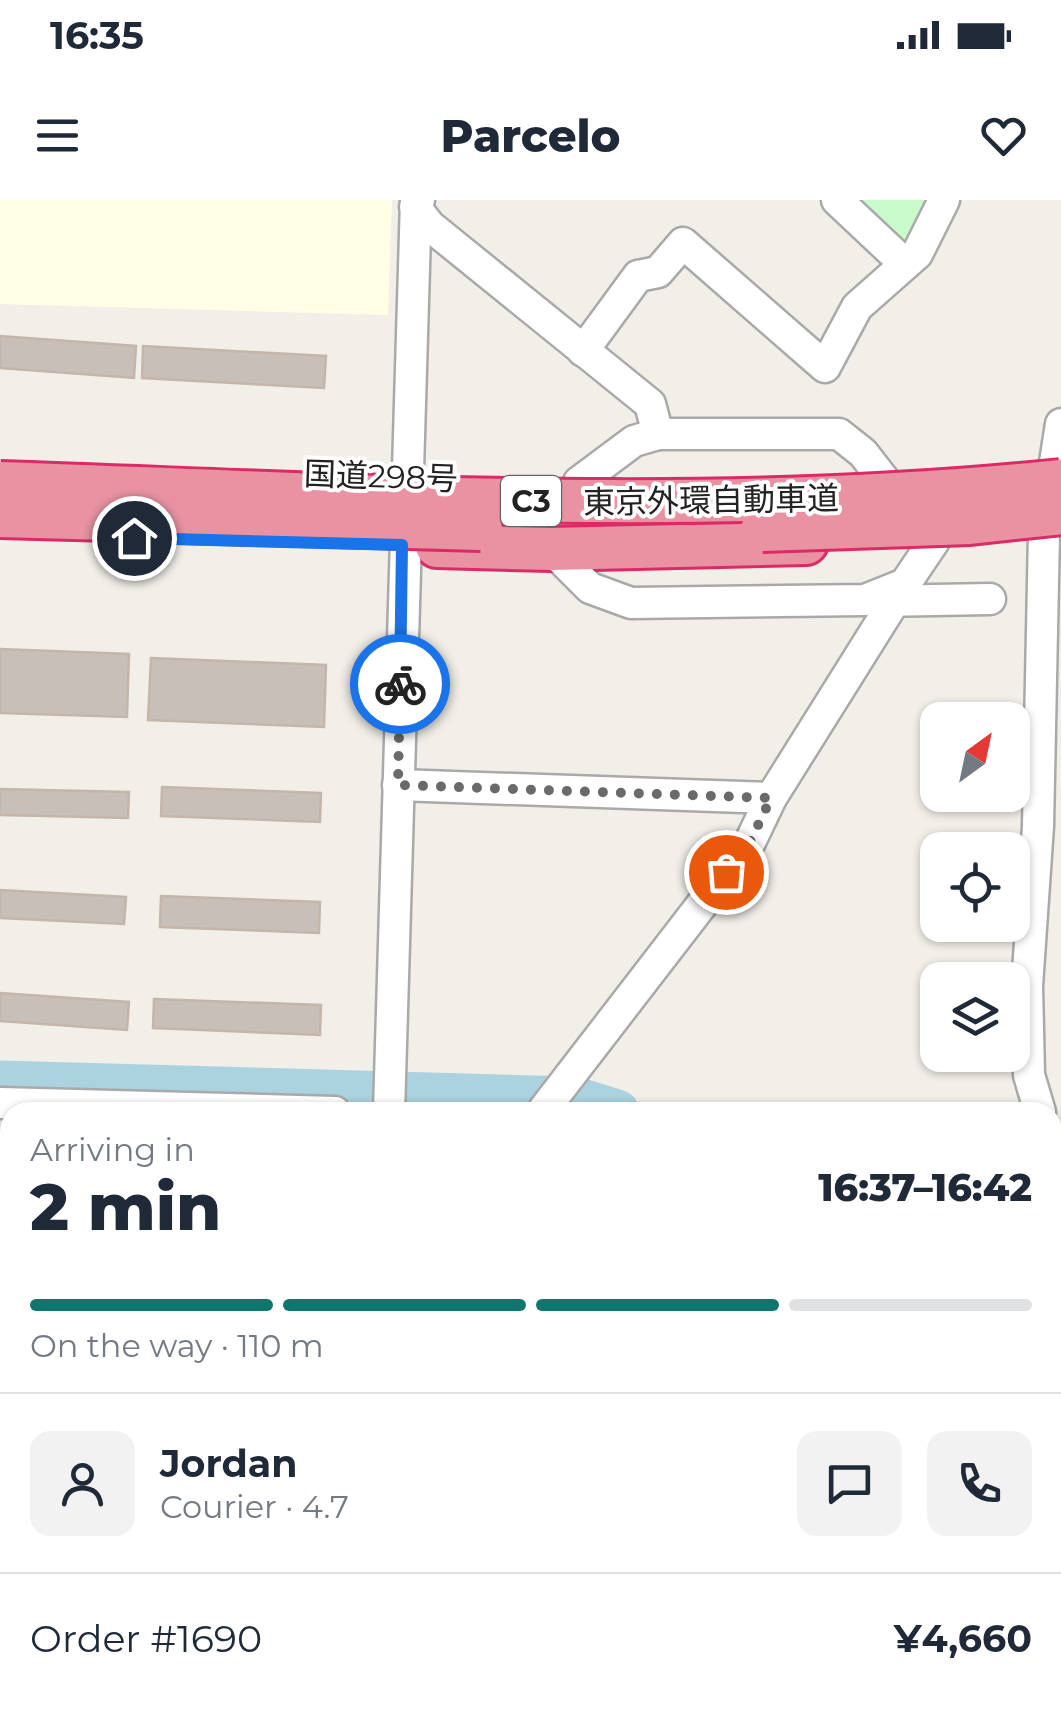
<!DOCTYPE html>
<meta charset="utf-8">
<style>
:root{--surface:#fff;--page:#f2f2f3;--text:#1f2937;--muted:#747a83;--line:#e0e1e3;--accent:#0f766e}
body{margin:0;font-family:Montserrat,"Noto Sans JP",sans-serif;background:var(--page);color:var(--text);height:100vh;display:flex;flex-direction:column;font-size:38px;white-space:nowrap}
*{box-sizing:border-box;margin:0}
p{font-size:32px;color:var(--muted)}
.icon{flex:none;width:55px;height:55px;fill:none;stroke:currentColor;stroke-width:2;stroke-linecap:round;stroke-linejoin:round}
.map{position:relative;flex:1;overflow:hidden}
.drawer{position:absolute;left:0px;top:902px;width:1062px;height:622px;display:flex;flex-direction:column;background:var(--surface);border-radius:30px 30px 0 0;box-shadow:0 2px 8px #0004}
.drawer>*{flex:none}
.needle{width:65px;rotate:33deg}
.tools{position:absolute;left:920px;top:502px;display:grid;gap:20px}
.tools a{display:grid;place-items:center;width:110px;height:110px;border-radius:20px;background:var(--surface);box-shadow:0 2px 8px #0004;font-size:50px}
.pin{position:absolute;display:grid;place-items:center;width:85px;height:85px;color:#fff;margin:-42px;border:5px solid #fff;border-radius:50%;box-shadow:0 2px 10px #0007}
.courier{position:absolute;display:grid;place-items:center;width:100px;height:100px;margin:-50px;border:8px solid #1a73e8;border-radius:50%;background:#fff;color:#222;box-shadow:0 2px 12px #0007}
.summary em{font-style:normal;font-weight:800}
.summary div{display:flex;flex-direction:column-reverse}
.summary{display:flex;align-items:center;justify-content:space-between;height:170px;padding:0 30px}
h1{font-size:65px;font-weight:800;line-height:75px}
.bar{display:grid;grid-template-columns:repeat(4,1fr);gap:15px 10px;align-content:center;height:120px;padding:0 30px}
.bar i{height:12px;border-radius:8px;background:var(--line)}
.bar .active{background:var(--accent)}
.bar p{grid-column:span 4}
.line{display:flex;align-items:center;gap:25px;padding:0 30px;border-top:2px solid var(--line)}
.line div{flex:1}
.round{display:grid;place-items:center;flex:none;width:105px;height:105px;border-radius:20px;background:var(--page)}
.status{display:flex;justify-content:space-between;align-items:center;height:70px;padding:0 50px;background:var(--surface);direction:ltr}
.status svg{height:28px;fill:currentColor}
header{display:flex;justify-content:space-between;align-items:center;height:130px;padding:0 30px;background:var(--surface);font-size:45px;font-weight:800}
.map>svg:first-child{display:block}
</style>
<div class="status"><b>16:35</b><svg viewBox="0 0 49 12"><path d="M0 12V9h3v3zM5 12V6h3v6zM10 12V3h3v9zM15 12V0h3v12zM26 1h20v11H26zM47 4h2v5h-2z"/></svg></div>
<header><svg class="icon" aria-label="menu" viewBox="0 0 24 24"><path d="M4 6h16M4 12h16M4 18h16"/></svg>Parcelo<svg class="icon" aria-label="heart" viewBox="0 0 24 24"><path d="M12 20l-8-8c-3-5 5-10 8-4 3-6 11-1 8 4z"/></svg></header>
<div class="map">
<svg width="1061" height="1523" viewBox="0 0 1061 1523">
<rect width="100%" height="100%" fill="#f2efe9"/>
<!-- education -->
<polygon fill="#ffffe5" points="0,0 392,0 388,115 0,104"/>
<!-- park -->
<polygon fill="#c8facc" points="837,0 940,0 905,64"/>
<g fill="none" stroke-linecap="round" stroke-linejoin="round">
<!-- river -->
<polyline stroke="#aad3df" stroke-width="45" points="0,883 575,899 617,912"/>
</g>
<!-- building -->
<g fill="#c7bfb8" stroke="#c4b6ab" stroke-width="2.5">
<polygon points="0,136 136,146 134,178 0,168"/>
<polygon points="143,146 326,156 324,188 142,178"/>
<polygon points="0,449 129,454 127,517 0,513"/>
<polygon points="151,458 326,465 324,527 148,520"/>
<polygon points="162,587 321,593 320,622 161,616"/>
<polygon points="0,589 129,592 128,618 0,615"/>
<polygon points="0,690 126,697 124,724 0,718"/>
<polygon points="161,696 320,702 319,733 160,727"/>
<polygon points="0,793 129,802 127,830 0,821"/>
<polygon points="154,799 321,805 320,835 153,828"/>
<polygon points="0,1125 10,1125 10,1268 0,1273"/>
</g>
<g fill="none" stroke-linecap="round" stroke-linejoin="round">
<!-- minor casing -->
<g stroke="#a9a9a9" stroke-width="35">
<g id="minor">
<polyline points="419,0 415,7 430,26 650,204 658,234"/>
<polyline points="837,0 905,64"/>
<polyline points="583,151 638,76 658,72 683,43 825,167 857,107 917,54 944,0"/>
<polyline points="579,282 634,241 658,234 839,234 863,253 884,280"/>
<polyline points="551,349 590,388 631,403 865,400 905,384 934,341"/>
<polyline points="878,401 990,399"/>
<polyline points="398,585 771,598 905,384"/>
<polyline points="0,903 335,912"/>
<polyline points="389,912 416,0"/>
<polyline points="542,912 750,642 771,598"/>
<polyline points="1040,912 1029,875 1027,786 1038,626 1044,333 1061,224"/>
<polyline points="1052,951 1061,971"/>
<polyline points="1052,1041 1061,1029"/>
<polyline points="1052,1207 1061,1202"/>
<polyline points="1052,1424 1061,1433"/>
<polyline points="974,1515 981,1523"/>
<polyline points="523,1523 527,1515"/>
<polyline points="838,1523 844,1515"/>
</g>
</g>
<!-- major casing -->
<g stroke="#a06b00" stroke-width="42">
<g id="major">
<polyline points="0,1456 10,1460"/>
<polyline points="107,1515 120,1523"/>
</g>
</g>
<!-- highway casing -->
<g stroke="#dc2a67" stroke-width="48">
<polyline id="highway" points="437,346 551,349 806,343"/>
</g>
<!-- minor -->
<use href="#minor" stroke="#fff" stroke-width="30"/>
<!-- major -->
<use href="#major" stroke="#fcd6a4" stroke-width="38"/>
<!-- highway -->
<use href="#highway" stroke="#e892a2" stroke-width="42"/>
<!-- highway-bridge casing -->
<g stroke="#dc2a67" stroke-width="48" stroke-linecap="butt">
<g id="highway-bridge">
<path d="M0,283C354,295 708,318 1061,281"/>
<polyline points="0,316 481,329"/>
<polyline points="762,330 970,323 1061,313"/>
</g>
</g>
<!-- highway-bridge -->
<use href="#highway-bridge" stroke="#e892a2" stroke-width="42"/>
</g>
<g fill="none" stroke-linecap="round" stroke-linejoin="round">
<!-- done -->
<polyline stroke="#6b6a68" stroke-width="10" stroke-dasharray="0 18" points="400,484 398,585 771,598 750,642 726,672"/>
<!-- route -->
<polyline stroke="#1a73e8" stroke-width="12" points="134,338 402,345 400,484"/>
</g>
<g text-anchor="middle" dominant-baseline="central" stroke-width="8" stroke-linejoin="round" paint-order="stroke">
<!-- shield labels -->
<rect fill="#fff" stroke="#646464" stroke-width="2.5" x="501" y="276" width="60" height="50" rx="8"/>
<g font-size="30" font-weight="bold" fill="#222">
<text x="531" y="301">C3</text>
</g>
<!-- street labels -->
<g font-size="32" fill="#222" stroke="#fff">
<text transform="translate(381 276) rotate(2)">国道298号</text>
<text transform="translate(711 300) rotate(-1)">東京外環自動車道</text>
</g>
</g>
</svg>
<div class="tools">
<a><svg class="needle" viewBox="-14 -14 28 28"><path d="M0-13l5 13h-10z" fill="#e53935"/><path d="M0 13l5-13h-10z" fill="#747a83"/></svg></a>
<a><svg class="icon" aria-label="locate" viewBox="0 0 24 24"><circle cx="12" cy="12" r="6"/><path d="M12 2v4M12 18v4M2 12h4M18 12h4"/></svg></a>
<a><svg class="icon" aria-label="layers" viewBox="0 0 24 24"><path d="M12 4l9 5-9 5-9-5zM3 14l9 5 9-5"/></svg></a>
</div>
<div class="pin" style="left:726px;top:672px;background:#ea580c"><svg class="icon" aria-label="bag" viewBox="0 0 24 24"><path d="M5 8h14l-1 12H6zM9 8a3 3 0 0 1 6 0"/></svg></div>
<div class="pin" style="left:134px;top:338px;background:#1f2937"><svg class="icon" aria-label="home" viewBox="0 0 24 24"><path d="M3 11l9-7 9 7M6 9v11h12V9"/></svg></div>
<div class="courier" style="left:400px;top:484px"><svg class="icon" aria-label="bike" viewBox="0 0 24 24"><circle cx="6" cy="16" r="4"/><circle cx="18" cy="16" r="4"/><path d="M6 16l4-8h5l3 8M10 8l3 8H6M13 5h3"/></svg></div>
<section class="drawer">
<div class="summary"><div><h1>2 min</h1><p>Arriving in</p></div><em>16:37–16:42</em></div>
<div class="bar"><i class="active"></i><i class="active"></i><i class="active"></i><i></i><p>On the way · 110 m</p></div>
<div class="line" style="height:180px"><a class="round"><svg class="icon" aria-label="person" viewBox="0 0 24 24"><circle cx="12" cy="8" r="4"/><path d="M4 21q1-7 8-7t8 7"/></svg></a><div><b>Jordan</b><p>Courier · 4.7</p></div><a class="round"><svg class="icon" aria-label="chat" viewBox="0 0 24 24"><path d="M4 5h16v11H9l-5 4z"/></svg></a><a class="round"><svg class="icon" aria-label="phone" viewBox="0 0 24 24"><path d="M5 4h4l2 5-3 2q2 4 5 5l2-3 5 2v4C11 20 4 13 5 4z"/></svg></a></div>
<div class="line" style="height:130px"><div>Order #1690</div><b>¥4,660</b></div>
</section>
</div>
